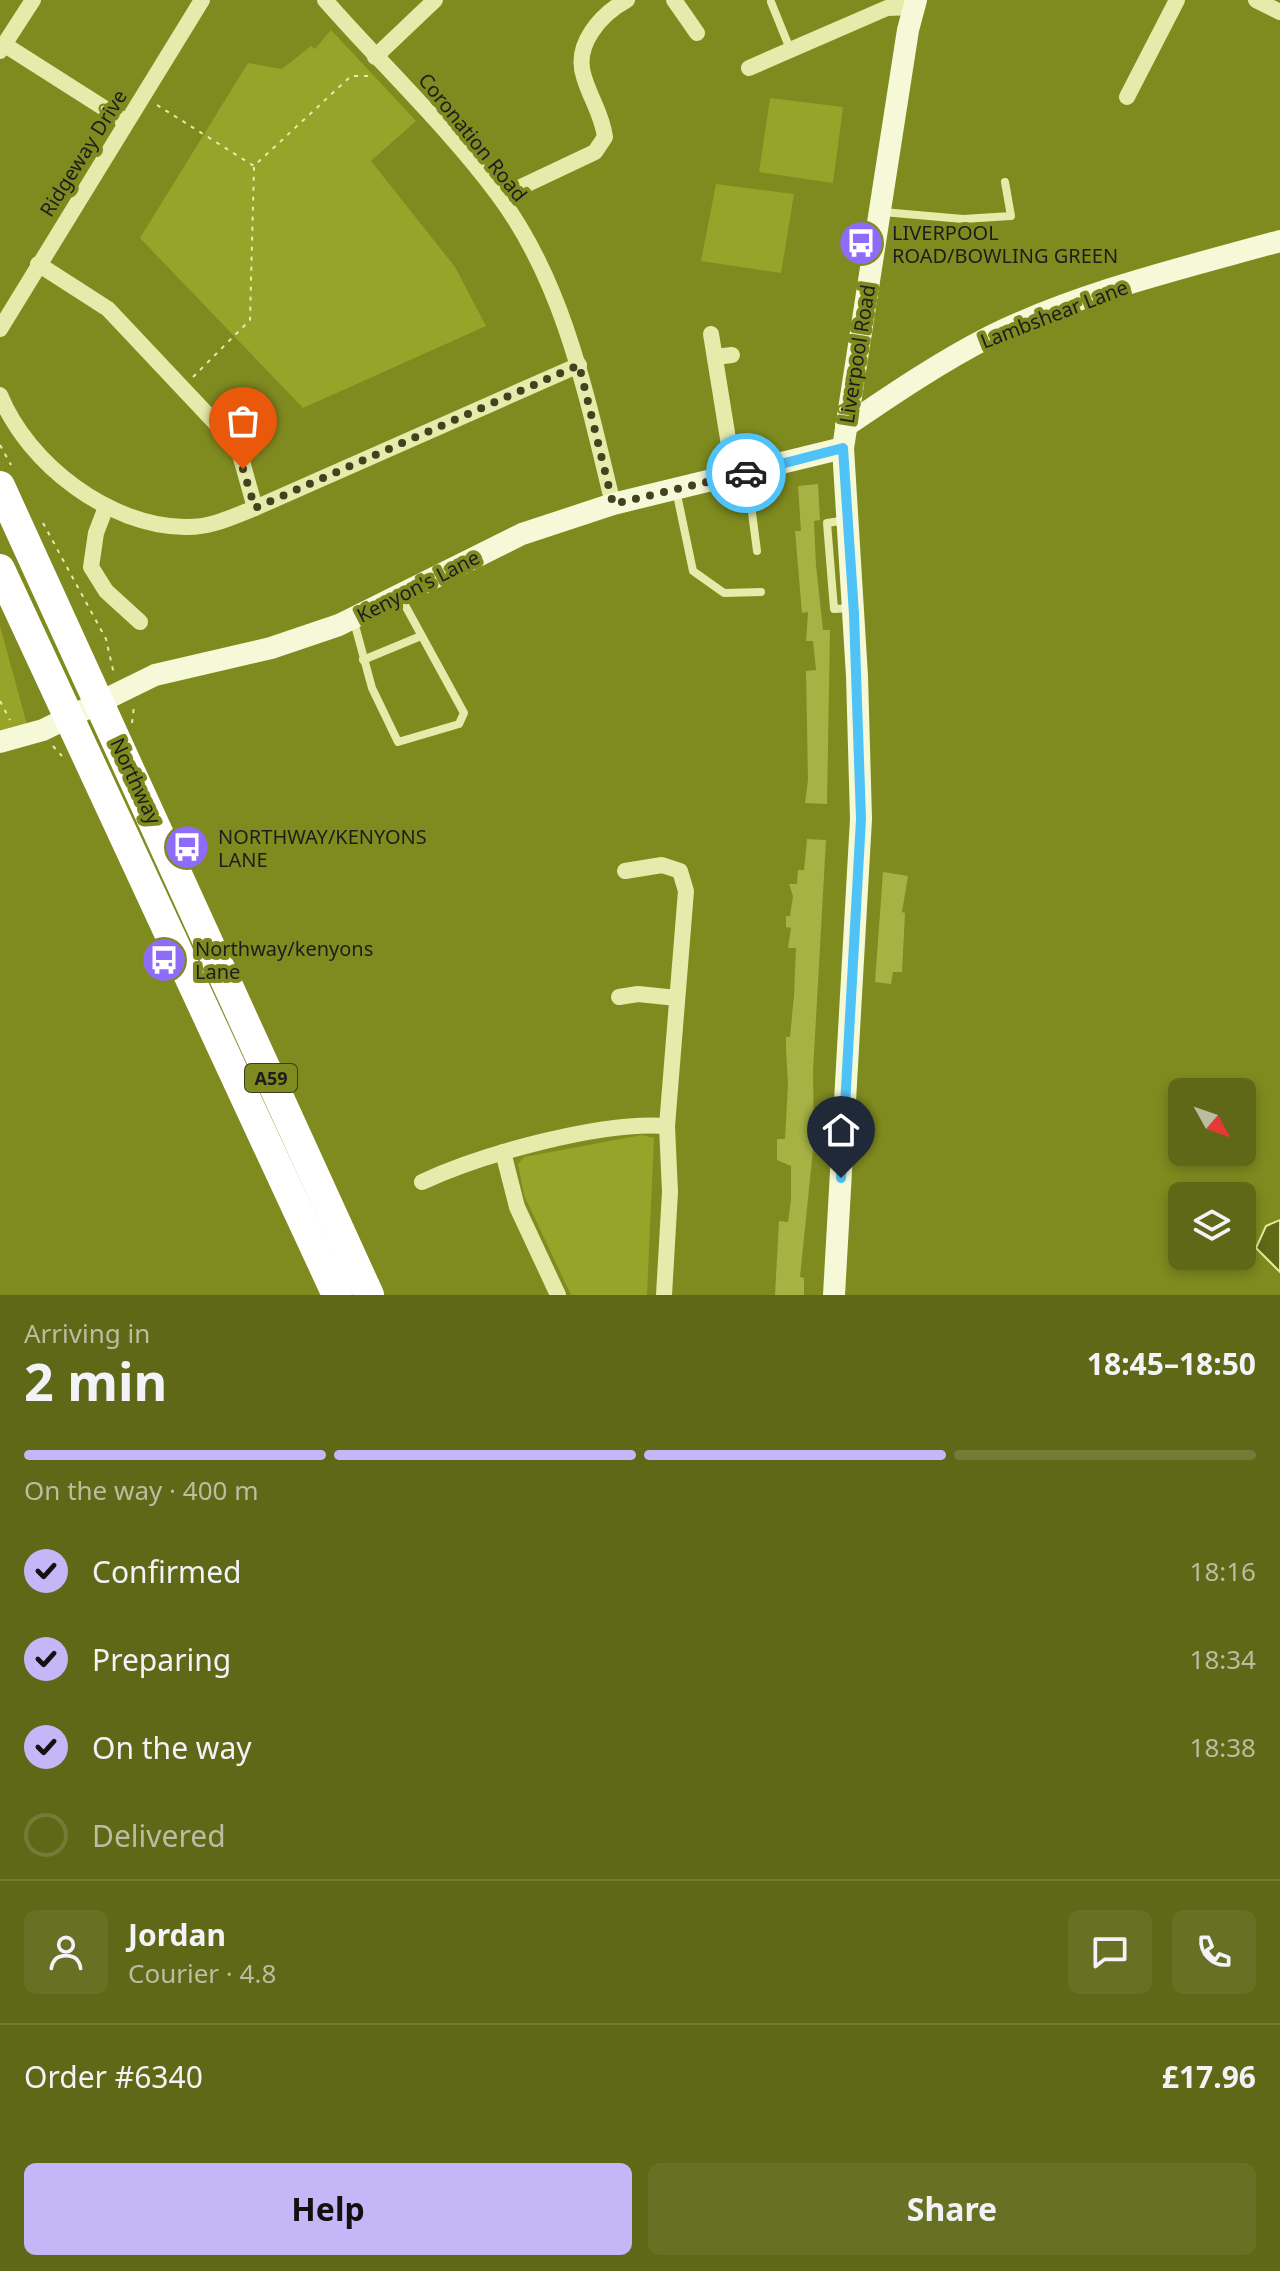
<!DOCTYPE html>
<meta charset="utf-8">
<style>
:root{--surface:#5f6817;--page:#687024;--text:#f1f3f6;--muted:#babea1;--line:#737b36;--accent:#c5b6f8}
body{margin:0;font-family:"Noto Sans",sans-serif;background:var(--page);color:var(--text);height:100vh;display:flex;flex-direction:column;font-size:30px;white-space:nowrap}
*{box-sizing:border-box;margin:0}
p{font-size:26px;color:var(--muted)}
.icon{flex:none;width:44px;height:44px;fill:none;stroke:currentColor;stroke-width:2;stroke-linecap:round;stroke-linejoin:round}
.map{position:relative;height:1295px;overflow:hidden}
.panel{display:flex;flex-direction:column;background:var(--surface);flex:1}
.panel>*{flex:none}
.needle{width:52px;rotate:130deg}
.buttons{position:absolute;left:1168px;top:1078px;display:grid;gap:16px}
.buttons a{display:grid;place-items:center;width:88px;height:88px;border-radius:12px;background:var(--surface);box-shadow:0 4px 12px #0003;font-size:40px}
.pin{position:absolute;display:grid;place-items:center;width:68px;height:68px;color:#fff;margin:-82px -34px;border-radius:50% 50% 50% 0;rotate:-45deg;box-shadow:0 0 8px #0007}
.pin .icon{rotate:45deg}
.courier{position:absolute;display:grid;place-items:center;width:80px;height:80px;margin:-40px;border:6px solid #4fc3f7;border-radius:50%;background:#fff;color:#222;box-shadow:0 2px 10px #0007}
.overview em{font-style:normal;font-weight:700}
.overview div{display:flex;flex-direction:column-reverse}
.overview{display:flex;align-items:center;justify-content:space-between;height:136px;padding:0 24px}
h1{font-size:52px;font-weight:700;line-height:60px}
.bar{display:grid;grid-template-columns:repeat(4,1fr);gap:12px 8px;align-content:center;height:96px;padding:0 24px}
.bar i{height:10px;border-radius:6px;background:var(--line)}
.bar .current{background:var(--accent)}
.bar p{grid-column:span 4}
.line{display:flex;align-items:center;gap:20px;padding:0 24px;border-top:2px solid var(--line)}
.line div{flex:1}
.round{display:grid;place-items:center;flex:none;width:84px;height:84px;border-radius:12px;background:var(--page)}
ol{padding:0 24px;list-style:none}
li{display:flex;align-items:center;gap:24px;height:88px}
li p{margin-inline-start:auto}
li .icon{padding:8px;border-radius:50%;background:var(--accent);color:#111;stroke-width:4}
li:last-child{color:var(--muted)}
li i{width:44px;height:44px;border:4px solid var(--line);border-radius:50%}
.cta{display:flex;gap:16px;margin-top:auto;padding:16px 24px}
.cta a{flex:1;height:92px;border-radius:12px;background:var(--accent);color:#111;font-size:32px;font-weight:700;line-height:92px;text-align:center}
.cta a+a{background:var(--page);color:var(--text)}
.map>svg:first-child{display:block}
</style>
<div class="map">
<svg width="1280" height="1295" viewBox="0 0 1280 1295">
<rect width="100%" height="100%" fill="#7f8b1f"/>
<!-- green -->
<g fill="#98a329">
<polygon points="331,30 416,121 371,161 455,267 486,326 303,408 140,238 248,63 282,69 311,46 315,49"/>
<polygon points="770,98 843,107 833,183 759,172"/>
<polygon points="716,184 794,194 781,273 701,261"/>
<polygon points="0,626 29,732 0,739"/>
<polygon points="642,1135 654,1138 647,1295 571,1295 524,1195 518,1164 524,1157"/>
</g>
<!-- water -->
<polygon fill="#606915" stroke="#e7ed9f" stroke-width="2" points="1280,1220 1280,1272 1256,1248 1266,1226"/>
<!-- building -->
<g fill="#a7b144">
<polygon points="818,484 820,520 814,521 816,565 823,630 830,630 827,804 805,803 808,780 806,671 816,670 813,641 806,641 808,612 802,613 795,531 801,531 798,486"/>
<polygon points="807,839 826,840 813,1072 814,1140 800,1277 804,1278 804,1295 775,1295 779,1221 788,1222 791,1200 791,1166 777,1160 777,1139 785,1139 788,1084 786,1049 786,1037 790,1037 794,995 796,948 788,948 791,928 786,927 786,916 790,916 793,896 789,884 797,884 798,870 804,870"/>
<polygon points="883,872 908,876 902,912 905,913 902,972 893,972 891,984 875,982"/>
</g>
<g fill="none" stroke-linecap="round" stroke-linejoin="round">
<!-- path -->
<g stroke="#e6ebab" stroke-width="2" stroke-dasharray="4 6" stroke-linecap="butt">
<polyline points="157,105 254,166 351,76 373,76"/>
<polyline points="193,377 250,320 254,167"/>
<polyline points="0,445 11,465"/>
<polyline points="43,523 106,639 113,670 110,675"/>
<polyline points="0,701 10,720"/>
<polyline points="132,723 134,706"/>
<polyline points="53,746 62,756"/>
</g>
<!-- lane -->
<g stroke="#e6ebab" stroke-width="8">
<polyline points="771,2 790,49"/>
<polyline points="883,212 963,219 1011,216 1005,182"/>
<polyline points="747,474 757,551"/>
<polyline points="676,490 693,571 724,593 761,592"/>
<polyline points="847,520 827,523 834,609 853,608"/>
<polyline points="353,618 372,688 398,742 459,724 464,713 400,596"/>
<polyline points="363,660 421,636"/>
</g>
<!-- street -->
<g stroke="#e6ebab" stroke-width="16">
<path d="M325,0C382,65 447,126 499,196C565,285 587,398 613,504"/>
<polyline points="674,0 697,33"/>
<polyline points="1256,0 1280,12"/>
<polyline points="5,45 126,122"/>
<polyline points="0,51 33,0"/>
<polyline points="375,57 435,0"/>
<polyline points="749,68 887,8 914,7"/>
<polyline points="1127,97 1177,0"/>
<path d="M500,197L595,152L605,137C602,114 590,98 584,77C573,45 601,14 627,0"/>
<polyline points="38,264 108,309 238,447 255,508"/>
<polyline points="0,329 202,0"/>
<polyline points="711,334 734,476"/>
<polyline points="715,357 732,355"/>
<path d="M0,395C28,464 109,526 185,527C210,528 232,517 255,508L579,365"/>
<polyline points="106,507 96,533 91,567 106,591 140,622"/>
<polyline points="625,871 662,865 680,871 686,891 667,1126 670,1192 664,1295"/>
<polyline points="619,997 638,994 677,998"/>
<polyline points="503,1152 517,1207 558,1295"/>
<path d="M422,1182C482,1154 601,1121 667,1126"/>
</g>
<!-- secondary -->
<g stroke="#f5f9d7" stroke-width="22">
<path d="M846,426C893,394 940,362 991,336C1081,292 1183,268 1280,241"/>
<polyline points="0,742 43,730 155,675 271,648 339,625 522,534 613,504 843,448"/>
<polyline points="834,1295 861,819 857,676 843,448 908,30 916,0"/>
</g>
<!-- highway -->
<g stroke="#fff" stroke-width="30">
<polyline points="0,486 369,1295"/>
<polyline points="0,569 337,1295"/>
</g>
</g>
<g fill="none" stroke-linecap="round" stroke-linejoin="round">
<!-- done -->
<polyline stroke="#3f441e" stroke-width="8" stroke-dasharray="0 14.4" points="243,469 255,508 579,365 613,504 746,473"/>
<!-- route -->
<polyline stroke="#4fc3f7" stroke-width="10" points="746,473 843,448 854,614 861,819 841,1178"/>
</g>
<!-- icons -->
<defs>
<g id="bus-disc" transform="scale(2.3)"><circle r="9.5" fill="#8f6bfa" stroke="#7f8b1f"/><path d="M-5-6H5V4H4V6H2V4H-2V6H-4V4H-5ZM-3.5-4V0h7V-4ZM-3.5 1.2v1.5H-2V1.2ZM2 1.2v1.5H3.5V1.2Z" fill="#fff"/></g>
</defs>
<g fill-rule="evenodd">
<use href="#bus-disc" x="861" y="243"/>
<use href="#bus-disc" x="187" y="847"/>
<use href="#bus-disc" x="164" y="960"/>
</g>
<g text-anchor="middle" dominant-baseline="central" stroke-width="8" stroke-linejoin="round" paint-order="stroke">
<!-- shield labels -->
<rect fill="#7f8b1f" stroke="#3a3e1e" stroke-width="2" x="245" y="1064" width="52" height="28" rx="6"/>
<g font-size="18" font-weight="bold" fill="#1d1d1d">
<text x="271" y="1078">A59</text>
</g>
<!-- street labels -->
<g font-size="20" fill="#1d1d1d" stroke="#7f8b1f">
<text transform="translate(473 137) rotate(51)">Coronation Road</text>
<text transform="translate(83 153) rotate(-58)">Ridgeway Drive</text>
<text transform="translate(1054 314) rotate(-21)">Lambshear Lane</text>
<text transform="translate(857 354) rotate(-81)">Liverpool Road</text>
<text transform="translate(418 586) rotate(-27)">Kenyon's Lane</text>
<text transform="translate(136 781) rotate(65)">Northway</text>
</g>
<!-- poi labels -->
<g font-size="20" fill="#1d1d1d" stroke="#7f8b1f" text-anchor="start">
<text x="892" y="232">LIVERPOOL<tspan x="892" dy="23">ROAD/BOWLING GREEN</tspan></text>
<text x="218" y="836">NORTHWAY/KENYONS<tspan x="218" dy="23">LANE</tspan></text>
<text x="195" y="948">Northway/kenyons<tspan x="195" dy="23">Lane</tspan></text>
</g>
</g>
</svg>
<div class="buttons">
<a><svg class="needle" viewBox="-14 -14 28 28"><path d="M0-13l5 13h-10z" fill="#e53935"/><path d="M0 13l5-13h-10z" fill="#babea1"/></svg></a>
<a><svg class="icon" aria-label="layers" viewBox="0 0 24 24"><path d="M12 4l9 5-9 5-9-5zM3 14l9 5 9-5"/></svg></a>
</div>
<div class="pin" style="left:243px;top:469px;background:#ea580c"><svg class="icon" aria-label="bag" viewBox="0 0 24 24"><path d="M5 8h14l-1 12H6zM9 8a3 3 0 0 1 6 0"/></svg></div>
<div class="pin" style="left:841px;top:1178px;background:#1f2937"><svg class="icon" aria-label="home" viewBox="0 0 24 24"><path d="M3 11l9-7 9 7M6 9v11h12V9"/></svg></div>
<div class="courier" style="left:746px;top:473px"><svg class="icon" aria-label="car" viewBox="0 0 24 24"><path d="M5 17H2v-5l4-1 3-4h7l3 4 3 1v5h-3M9 17h6M6 11h13"/><circle cx="7" cy="17" r="2"/><circle cx="17" cy="17" r="2"/></svg></div>
</div>
<section class="panel">
<div class="overview"><div><h1>2 min</h1><p>Arriving in</p></div><em>18:45–18:50</em></div>
<div class="bar"><i class="current"></i><i class="current"></i><i class="current"></i><i></i><p>On the way · 400 m</p></div>
<ol>
<li><svg class="icon" aria-label="check" viewBox="0 0 24 24"><path d="M5 12l5 5 9-10"/></svg>Confirmed<p>18:16</p></li>
<li><svg class="icon" aria-label="check" viewBox="0 0 24 24"><path d="M5 12l5 5 9-10"/></svg>Preparing<p>18:34</p></li>
<li><svg class="icon" aria-label="check" viewBox="0 0 24 24"><path d="M5 12l5 5 9-10"/></svg>On the way<p>18:38</p></li>
<li><i></i>Delivered</li>
</ol>
<div class="line" style="height:144px"><a class="round"><svg class="icon" aria-label="person" viewBox="0 0 24 24"><circle cx="12" cy="8" r="4"/><path d="M4 21q1-7 8-7t8 7"/></svg></a><div><b>Jordan</b><p>Courier · 4.8</p></div><a class="round"><svg class="icon" aria-label="chat" viewBox="0 0 24 24"><path d="M4 5h16v11H9l-5 4z"/></svg></a><a class="round"><svg class="icon" aria-label="phone" viewBox="0 0 24 24"><path d="M5 4h4l2 5-3 2q2 4 5 5l2-3 5 2v4C11 20 4 13 5 4z"/></svg></a></div>
<div class="line" style="height:104px"><div>Order #6340</div><b>£17.96</b></div>
<div class="cta"><a>Help</a><a>Share</a></div>
</section>
